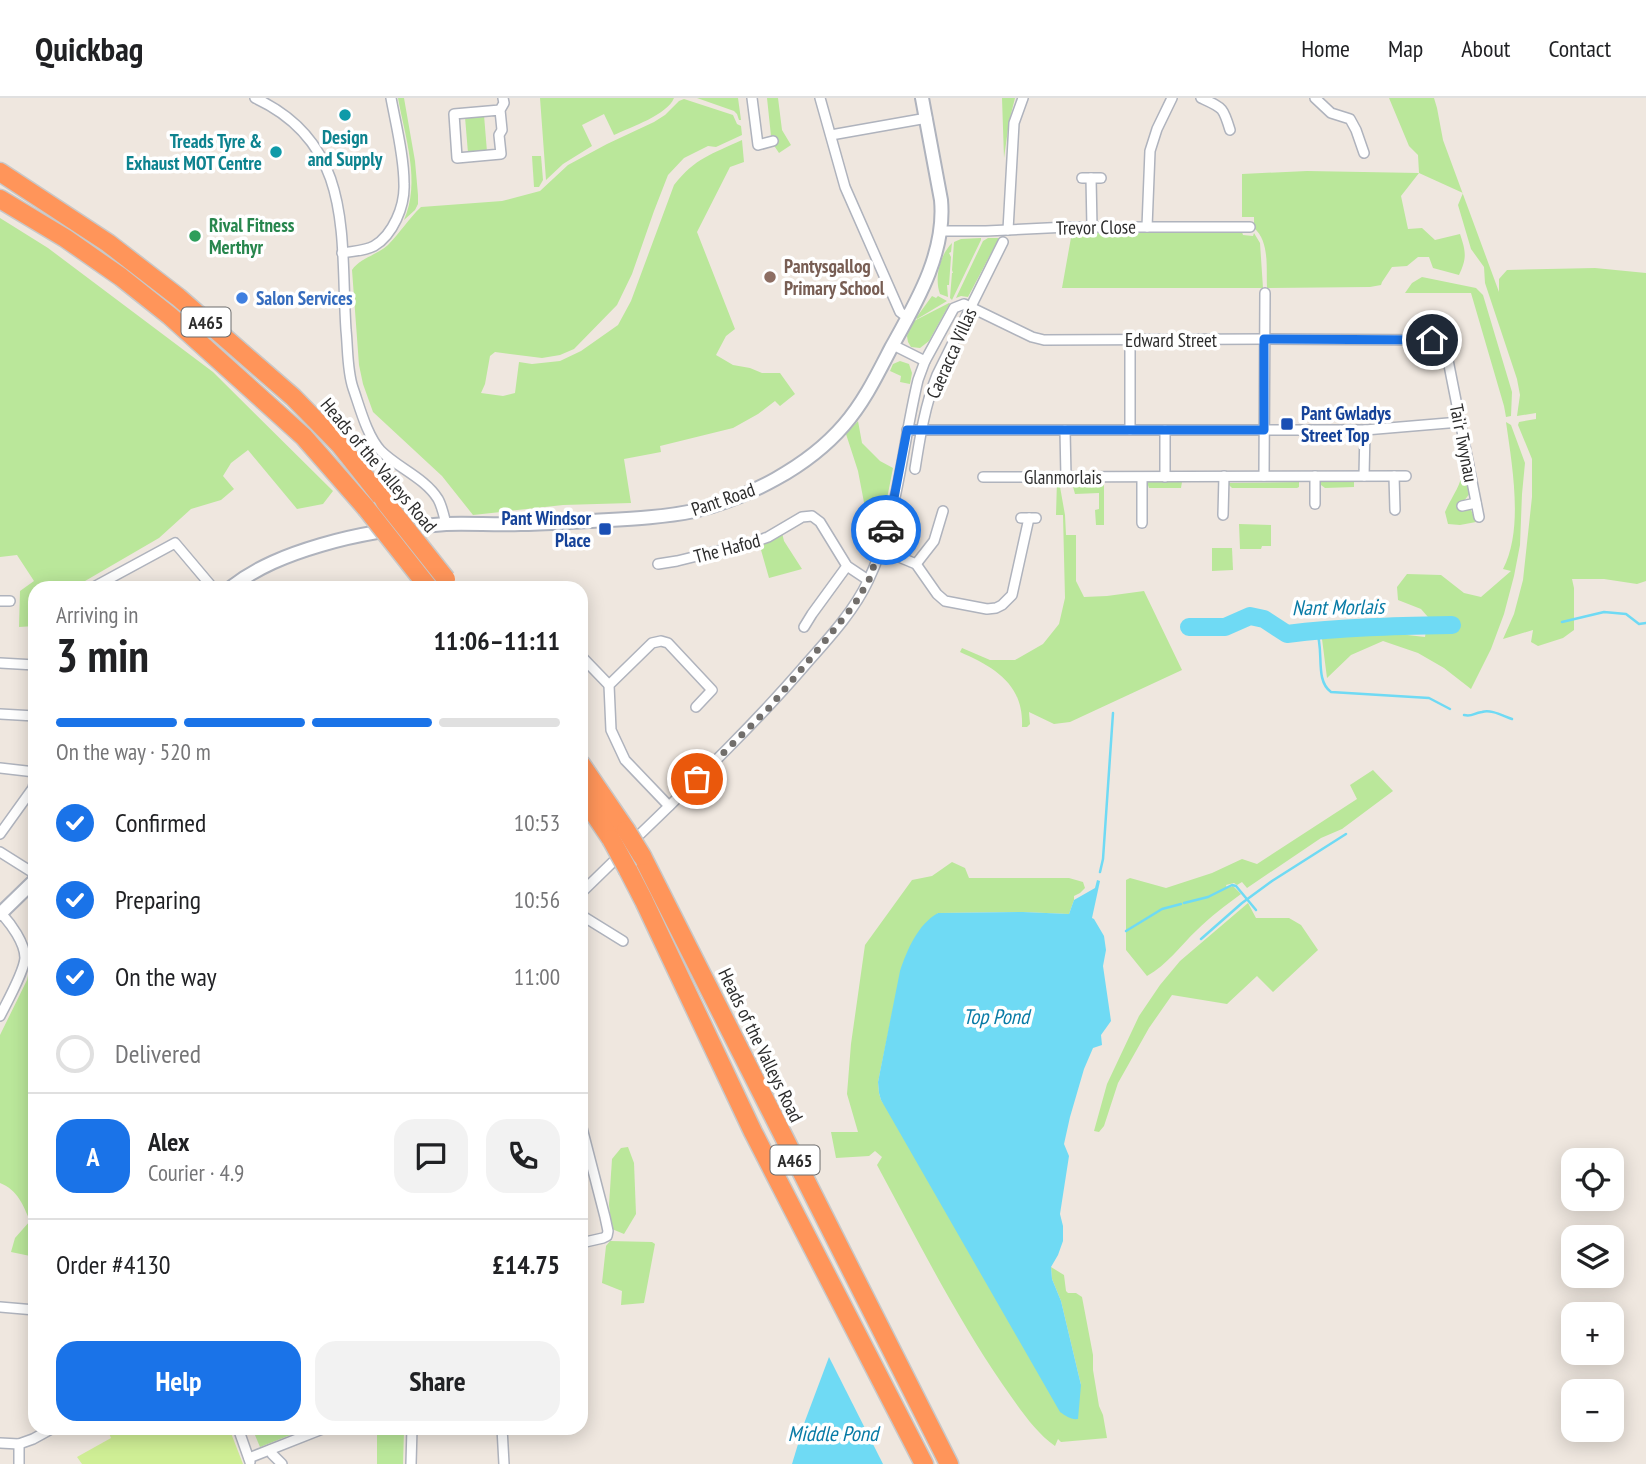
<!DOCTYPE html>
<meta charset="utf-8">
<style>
:root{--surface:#fff;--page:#f2f2f2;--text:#202124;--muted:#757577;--line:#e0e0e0;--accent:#1a73e8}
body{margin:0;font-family:"PT Sans Narrow",sans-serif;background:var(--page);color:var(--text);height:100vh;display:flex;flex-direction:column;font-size:26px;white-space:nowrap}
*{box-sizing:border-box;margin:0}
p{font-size:23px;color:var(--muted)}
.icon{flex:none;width:38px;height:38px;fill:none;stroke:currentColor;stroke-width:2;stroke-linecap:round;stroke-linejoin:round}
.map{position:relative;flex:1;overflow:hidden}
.drawer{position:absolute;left:28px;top:483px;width:560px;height:854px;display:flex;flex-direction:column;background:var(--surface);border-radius:21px;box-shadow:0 4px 18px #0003}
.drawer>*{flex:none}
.fabs{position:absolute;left:1561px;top:1050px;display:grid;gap:14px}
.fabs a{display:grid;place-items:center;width:63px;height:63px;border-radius:14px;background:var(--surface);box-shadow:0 4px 18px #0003;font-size:35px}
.pin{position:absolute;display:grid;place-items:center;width:60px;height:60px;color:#fff;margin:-30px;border:4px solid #fff;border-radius:50%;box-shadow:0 2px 7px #0007}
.courier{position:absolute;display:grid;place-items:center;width:70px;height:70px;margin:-35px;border:5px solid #1a73e8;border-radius:50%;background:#fff;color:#222;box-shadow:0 2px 9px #0007}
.overview em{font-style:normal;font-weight:800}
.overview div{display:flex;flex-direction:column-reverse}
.overview{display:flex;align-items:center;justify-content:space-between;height:119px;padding:0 28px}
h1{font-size:46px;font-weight:800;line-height:52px}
.bar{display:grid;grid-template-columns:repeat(4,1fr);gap:10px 7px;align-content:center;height:84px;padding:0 28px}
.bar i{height:9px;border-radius:5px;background:var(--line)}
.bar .active{background:var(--accent)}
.bar p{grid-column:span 4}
.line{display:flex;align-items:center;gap:18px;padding:0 28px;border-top:2px solid var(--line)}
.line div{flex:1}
.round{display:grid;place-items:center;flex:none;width:74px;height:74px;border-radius:21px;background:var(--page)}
ol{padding:0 28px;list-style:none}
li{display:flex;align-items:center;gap:21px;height:77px}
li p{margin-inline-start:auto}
li .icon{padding:7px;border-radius:50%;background:var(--accent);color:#fff;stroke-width:4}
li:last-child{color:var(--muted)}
li i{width:38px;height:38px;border:4px solid var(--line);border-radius:50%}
.button{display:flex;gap:14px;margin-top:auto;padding:14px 28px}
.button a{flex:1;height:80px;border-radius:21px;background:var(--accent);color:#fff;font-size:28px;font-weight:800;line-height:80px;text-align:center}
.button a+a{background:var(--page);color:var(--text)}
header{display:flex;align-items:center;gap:42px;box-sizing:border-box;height:98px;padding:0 35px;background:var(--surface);border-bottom:2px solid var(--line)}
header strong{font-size:33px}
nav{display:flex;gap:38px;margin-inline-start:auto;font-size:24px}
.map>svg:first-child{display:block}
</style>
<header>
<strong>Quickbag</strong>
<nav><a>Home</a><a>Map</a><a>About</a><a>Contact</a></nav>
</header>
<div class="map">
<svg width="1646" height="1366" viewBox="0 0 1646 1366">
<rect width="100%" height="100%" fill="#efe7df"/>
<!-- green -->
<g fill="#bae79a">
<path d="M398,0H404L415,63L418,97V106L415,112L404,122C421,84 405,39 398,0Z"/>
<path d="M540,0H674C667,17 631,29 614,37L604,16L582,27L592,48L563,66L546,82Z"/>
<polygon points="697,0 738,0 741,22 739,22 737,16 734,13"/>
<polygon points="767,0 778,0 782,32 791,47 779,55 773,46 777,43 774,37 771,38"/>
<polygon points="1002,0 1015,0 1009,24 1004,60"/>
<path d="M1389,0H1434L1437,10L1443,42L1499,194V181L1507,172L1595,170L1646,175V483L1637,486L1604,481H1572L1574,490V532L1563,540L1538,548L1531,544L1533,532L1503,541L1514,516L1523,482L1532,399V361L1518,327L1519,324L1536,321V315L1517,318L1520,297L1517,281L1485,185L1484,169L1471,151L1458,107L1463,95L1419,75L1401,98L1408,131L1422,130L1435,142L1460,136C1466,154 1467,160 1459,177L1433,170L1429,159H1418L1407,168L1392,169L1382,184L1381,187L1370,189L1267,190C1266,170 1270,144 1254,130V119H1242V76L1307,73L1419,75L1418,57L1409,48Z"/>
<path d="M684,1L733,17L737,26L741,28L742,37L716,49L708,48L684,60L668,77L654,113L632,176L617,207L574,251L560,257L542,260L495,254L490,258L485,286L481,295L503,298L515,295L519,264L532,266L560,263L581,253L618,227L631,203L674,87C695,60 712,56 742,42L744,64L730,69L697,134L735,231L726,238L716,257L733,267L750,270L762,275H780L795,296L780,308L775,303L758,316L733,330L660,348L661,354L624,361L631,405L563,407L473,417L442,378L373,314L363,286L359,267L352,172C360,160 377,157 388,147C400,135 409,120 421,109L502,103L540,93L568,67L607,46L654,24L665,17L679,3Z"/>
<polygon points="484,17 487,54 468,55 465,19"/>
<polygon points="532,58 541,58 543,82 539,89 534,89"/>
<polygon points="0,120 48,150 213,274 333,393 323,406 297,411 248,352 231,365 223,378 234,391 221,402 191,411 159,440 73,490 35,490 35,528 19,529 20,493 34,483 17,457 0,459"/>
<polygon points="1239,133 1242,134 1243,137 1253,138 1254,135 1260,145 1263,190 1062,190 1072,134"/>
<polygon points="981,140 981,142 952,202 950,200 952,175 953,175 952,172 954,144 961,141"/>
<polygon points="988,140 999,140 968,199 961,198 956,200 983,143"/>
<path d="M952,145L951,154L949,155L951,159L949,187H947L948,199L940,196C934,180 940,157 952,145Z"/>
<polygon points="1422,179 1476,190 1483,197 1512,294 1511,318 1506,319 1504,308 1471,195 1405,195 1412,185"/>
<polygon points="932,198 936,200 938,198 947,203 917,221 916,220"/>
<polygon points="949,205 950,205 929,243 920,250 911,249 908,244 907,238 914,223"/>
<polygon points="900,263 909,266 912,275 910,286 900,284 901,278 890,273 893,266"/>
<polygon points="858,323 862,345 880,363 893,370 885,411 878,435 867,420 858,373 846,336"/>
<path d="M1506,324L1511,327L1525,365L1522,396L1520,447L1514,478L1504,516L1491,551L1471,591L1444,570L1418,555L1383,543L1351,557L1327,580L1322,541L1381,534L1425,539L1428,519L1421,511L1398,502L1397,489L1407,476L1441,477L1464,495L1481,499L1511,473L1503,471C1524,431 1512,367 1506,324Z"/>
<path d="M1462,356L1470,395L1464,403L1459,405V411L1471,412L1476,424L1460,427L1448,426L1445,414C1457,388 1464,387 1462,356Z"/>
<path d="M1057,382L1059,383L1065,417L1066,437H1076V483L1084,499L1107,498L1144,493L1182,572L1070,624L1054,626L1029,614L1030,626L1027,629H1022C1024,586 994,569 960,554L962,550L990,562H1015L1043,546L1059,526L1065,500L1063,417H1056Z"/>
<polygon points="1147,384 1182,384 1181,390 1149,390"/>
<polygon points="1299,384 1299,389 1297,390 1232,390 1228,386 1229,385"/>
<polygon points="1321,384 1354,384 1354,389 1325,390 1321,387"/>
<polygon points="1072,385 1104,385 1104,427 1096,427 1095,412 1099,411 1099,395 1075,396"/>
<polygon points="1239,426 1271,427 1271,448 1262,448 1261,451 1240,451"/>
<polygon points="782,435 784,443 802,471 769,480 759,445"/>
<polygon points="1212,450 1232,450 1233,472 1212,473"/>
<path d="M1373,672L1393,693L1342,731L1321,740L1247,790L1242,784L1237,787L1234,785L1226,787L1227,790L1233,788L1241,796C1226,807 1210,819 1197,832C1180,848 1167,867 1147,878L1126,852V782L1130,780L1166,790L1212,775L1242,761L1257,766L1357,701L1350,687Z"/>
<path d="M952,764L965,770L969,780H1069L1083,784L1085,790L1080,795L1074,798V802L1069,816L1023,814L938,815C919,836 909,845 901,873L878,984L879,995L881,1002L1081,1287L1061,1203L1052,1181L1051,1169L1064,1177L1066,1193L1068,1195H1076L1082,1199L1093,1257V1272L1099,1308L1103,1317L1107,1340L1061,1344L1058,1341L1055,1348C1034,1333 1018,1308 1003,1287C955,1217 917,1141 877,1067L882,1059L875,1053L869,1058L836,1060L831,1034H858L847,996L851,946L865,847L912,782L932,778Z"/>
<polygon points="1248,805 1256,820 1289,820 1301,827 1318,852 1273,894 1257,878 1227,906 1172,897 1149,930 1118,985 1104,1028 1099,1034 1094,1033 1107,986 1139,918 1160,887 1180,863"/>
<path d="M35,833V1159L11,1154L15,1140L30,1123C23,1107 18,1092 0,1085V937L27,882L33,855L29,841Z"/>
<polygon points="628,1049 634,1065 636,1116 624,1136 612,1131 609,1107 612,1061 621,1050"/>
<polygon points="610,1143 652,1144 655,1146 644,1205 621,1207 622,1193 602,1185 606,1148"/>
<polygon points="252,1330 308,1330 260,1349"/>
<polygon points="377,1330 406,1330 404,1333 403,1366 377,1366"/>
</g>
<!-- pitch -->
<polygon fill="#cfee95" points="119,1330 229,1330 243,1366 82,1366 77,1359 111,1340 109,1335"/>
<!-- water -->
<g fill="#6fdaf4">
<path d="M1097,782L1100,783L1092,820L1094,821L1104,838L1106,852L1103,868L1111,923L1101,937L1102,947L1093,950L1084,971L1070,1019L1064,1046L1069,1058L1060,1116L1063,1128V1143L1058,1157L1051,1169L1052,1181L1061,1203L1081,1287L1078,1321C1071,1322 1066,1318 1060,1314L881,1002L879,995L878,984L900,873C907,852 918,826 938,815L1023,814L1069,816L1074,802L1095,790Z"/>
<polygon points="829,1259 883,1366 792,1366 805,1323"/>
</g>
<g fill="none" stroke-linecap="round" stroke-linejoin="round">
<!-- stream -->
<g stroke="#6fdaf4" stroke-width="2.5">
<polyline points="1562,524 1604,514 1626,516 1639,526 1646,525"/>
<path d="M1316,532C1325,551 1314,582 1331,594L1429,600L1450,611"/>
<path d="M1464,617C1473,619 1473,615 1482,614C1491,611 1503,618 1512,621"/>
<polyline points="1100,774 1103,761 1113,615"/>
<polyline points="1184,805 1208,799 1232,787 1236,788 1256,812"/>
<polyline points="1126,833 1162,811 1181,806"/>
<polyline points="1201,841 1242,805 1272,783 1346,736"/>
</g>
<!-- river -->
<path stroke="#6fdaf4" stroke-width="18" d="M1189,529H1225L1250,518L1264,521L1287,536C1341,529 1397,528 1452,527"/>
<!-- street casing -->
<g stroke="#afb3bd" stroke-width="12">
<g id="street">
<path d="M255,0C355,46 340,140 346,232C348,251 347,272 353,290C360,310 367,338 381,353C398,370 425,380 438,401C442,408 444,418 446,426"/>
<polyline points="752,0 758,47 773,43"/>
<polyline points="820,0 845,89 900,214 908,220"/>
<path d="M1201,0C1223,10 1223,9 1230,32"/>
<polyline points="1315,0 1331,15 1350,21 1356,32 1364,55"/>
<polyline points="500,12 454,16 457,60 501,56 499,37 502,32 500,12 504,5 503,0"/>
<polyline points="831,37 927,20"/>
<polyline points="1082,80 1101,80"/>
<polyline points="1091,80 1092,129"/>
<polyline points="1147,129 1150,53 1157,31 1172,0"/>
<polyline points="1008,132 1014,25 1023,0"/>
<polyline points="942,133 986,133 1068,129 1250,129"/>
<path d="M342,155C353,153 365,153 374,148C393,137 405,108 404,86C404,58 396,27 391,0"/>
<polyline points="1130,242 1130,332"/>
<polyline points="893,247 925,263"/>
<polyline points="907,332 1365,332 1460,324"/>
<polyline points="1065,332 1066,379"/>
<polyline points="1165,332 1165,379"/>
<path d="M915,371C920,339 925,307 937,277L1003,144"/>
<polyline points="1264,378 1265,195"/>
<polyline points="1315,378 1315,406"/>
<polyline points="1364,378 1365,332"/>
<polyline points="1394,378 1395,412"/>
<polyline points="983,379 1406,378"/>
<polyline points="1142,380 1142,425"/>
<polyline points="1462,408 1476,405"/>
<polyline points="1223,417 1224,378"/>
<polyline points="1021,420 1036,420"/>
<polyline points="880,451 916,466 937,496 945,503 987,511 996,510 1002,507 1012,497 1029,420"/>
<polyline points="658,466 677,463 754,444 768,439 802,419 812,418 820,424 847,468 868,482"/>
<polyline points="916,466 934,443 943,413"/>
<polyline points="92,490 175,445 213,490"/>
<polyline points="0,503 10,503"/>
<polyline points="804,529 812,516 847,468"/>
<polyline points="581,558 609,587"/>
<polyline points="0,565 35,567"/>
<polyline points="0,616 35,618"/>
<polyline points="0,670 35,674"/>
<polyline points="669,708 625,662 611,632 609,587 652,545 661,543 668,545 712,592 696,609"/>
<polyline points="0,736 33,690 35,682"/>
<path d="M632,744C692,686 753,628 807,565C829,540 854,513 868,483C898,421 902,348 918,282L925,263L954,210L964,206L1032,239L1044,242L1264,241L1432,242L1444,252L1448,262L1479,419"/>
<polyline points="0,754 35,776"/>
<polyline points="581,795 620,757"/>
<polyline points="581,817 623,843"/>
<path d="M0,918C7,904 24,874 25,860C25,845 11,826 1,815"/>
<polyline points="581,1026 605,1119 608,1133 607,1138 603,1140 581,1145"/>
<polyline points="0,1209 35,1212"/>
<polyline points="238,1330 250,1364"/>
<polyline points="502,1330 504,1366"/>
<polyline points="0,1345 19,1346 33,1341 53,1330"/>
<polyline points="270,1352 272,1356 282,1366"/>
<polyline points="249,1360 325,1330"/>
<polyline points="19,1366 19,1346"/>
<polyline points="411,1366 412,1330"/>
</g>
</g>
<!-- secondary casing -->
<g stroke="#afb3bd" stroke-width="16">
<g id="secondary">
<path d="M230,490C257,469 287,457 321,447C361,435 404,429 446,426C470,425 495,427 520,426C543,426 566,424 589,423C624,421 660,420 694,413C748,400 808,369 844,327C864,304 877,277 891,250C916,205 946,155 941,102L922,0"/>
<polyline points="0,816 35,782"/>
</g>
</g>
<!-- highway casing -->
<g stroke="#c8c8c8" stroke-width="21">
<g id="highway">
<polyline points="0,74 108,145 178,199 293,299 340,347 385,404"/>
<polyline points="0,101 65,140 121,179 170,218 304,339 366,410"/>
<polyline points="581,666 626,732"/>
<polyline points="581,696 611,741"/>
<polyline points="642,758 949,1366"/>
<polyline points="628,772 644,803 753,1034 924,1366"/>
</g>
</g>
<!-- street -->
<use href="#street" stroke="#fff" stroke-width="9"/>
<!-- secondary -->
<use href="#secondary" stroke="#fff" stroke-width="12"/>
<!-- highway -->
<use href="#highway" stroke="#ff955a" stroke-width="18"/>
<!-- highway-bridge casing -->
<g stroke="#c8c8c8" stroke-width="21" stroke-linecap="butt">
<g id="highway-bridge">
<polyline points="385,404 446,481"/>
<polyline points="366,410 429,490"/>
<polyline points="626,732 642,758"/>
<polyline points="611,741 628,772"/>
</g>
</g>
<!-- highway-bridge -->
<use href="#highway-bridge" stroke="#ff955a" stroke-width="18"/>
</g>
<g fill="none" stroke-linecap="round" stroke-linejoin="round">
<!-- done -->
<polyline stroke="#716e6b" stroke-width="7" stroke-dasharray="0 12.6" points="697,681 768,611 816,554 854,507 869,482 886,432"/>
<!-- route -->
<polyline stroke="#1a73e8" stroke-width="9" points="886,432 894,400 907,332 1264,332 1264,241 1432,242"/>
</g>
<!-- markers -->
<g fill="#0f9aa8" stroke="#fff" stroke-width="2.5">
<circle cx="345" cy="17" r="7"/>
<circle cx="276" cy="54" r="7"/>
</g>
<circle fill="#2e9e5b" stroke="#fff" stroke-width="2.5" cx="195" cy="138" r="7"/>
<circle fill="#8d6e63" stroke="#fff" stroke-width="2.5" cx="770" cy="179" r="7"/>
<circle fill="#3f7fe0" stroke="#fff" stroke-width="2.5" cx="242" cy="200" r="7"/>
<g fill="#1a4fb4" stroke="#fff" stroke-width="2.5">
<rect x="1280" y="319" width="14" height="14" rx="3.5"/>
<rect x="598" y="424" width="14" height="14" rx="3.5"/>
</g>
<g text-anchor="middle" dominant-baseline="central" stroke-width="7" stroke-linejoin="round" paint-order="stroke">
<!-- shield labels -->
<g fill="#fff" stroke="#6c6c6c" stroke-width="2">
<rect x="181.5" y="209.5" width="49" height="29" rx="5"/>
<rect x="770.5" y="1047.5" width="49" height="29" rx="5"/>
</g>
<g font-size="18" font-weight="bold" fill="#2d2d2d">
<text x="206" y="224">A465</text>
<text x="795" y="1062">A465</text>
</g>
<!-- culture labels -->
<g font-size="19" font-weight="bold" fill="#0d838f" stroke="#fff">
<text x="345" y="39">Design<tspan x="345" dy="22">and Supply</tspan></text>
<text x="262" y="43" text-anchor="end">Treads Tyre &amp;<tspan x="262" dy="22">Exhaust MOT Centre</tspan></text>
</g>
<!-- leisure labels -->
<g font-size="19" font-weight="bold" fill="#27864d" stroke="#fff" text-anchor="start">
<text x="209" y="127">Rival Fitness<tspan x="209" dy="22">Merthyr</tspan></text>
</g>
<!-- street labels -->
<g font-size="19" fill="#2d2d2d" stroke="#fff">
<text transform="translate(1096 129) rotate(-1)">Trevor Close</text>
<text x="1171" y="242">Edward Street</text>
<text transform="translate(951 255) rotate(-66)">Caeracca Villas</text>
<text transform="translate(1464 345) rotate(79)">Tai'r Twynau</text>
<text transform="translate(379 367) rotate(50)">Heads of the Valleys Road</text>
<text x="1063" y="379">Glanmorlais</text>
<text transform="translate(723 401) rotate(-19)">Pant Road</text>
<text transform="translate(727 450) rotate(-15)">The Hafod</text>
<text transform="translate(761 947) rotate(64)">Heads of the Valleys Road</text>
</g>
<!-- education labels -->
<g font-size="19" font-weight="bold" fill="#785e54" stroke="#fff" text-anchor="start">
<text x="784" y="168">Pantysgallog<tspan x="784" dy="22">Primary School</tspan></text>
</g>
<!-- shop labels -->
<g font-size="19" font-weight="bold" fill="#366cbe" stroke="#fff" text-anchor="start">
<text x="256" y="200">Salon Services</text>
</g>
<!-- transit labels -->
<g font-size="19" font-weight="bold" fill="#164399" stroke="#fff" text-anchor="start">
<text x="1301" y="315">Pant Gwladys<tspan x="1301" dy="22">Street Top</tspan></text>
<text x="591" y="420" text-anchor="end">Pant Windsor<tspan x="591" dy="22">Place</tspan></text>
</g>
<!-- water labels -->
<g font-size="21" font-style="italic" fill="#087ba6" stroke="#fff">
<text transform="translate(1338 509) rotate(-1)">Nant Morlais</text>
<text x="996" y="918">Top Pond</text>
<text x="833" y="1335">Middle Pond</text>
</g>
</g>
</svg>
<div class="fabs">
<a><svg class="icon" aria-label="locate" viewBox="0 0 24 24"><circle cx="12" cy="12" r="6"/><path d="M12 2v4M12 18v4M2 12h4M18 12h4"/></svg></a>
<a><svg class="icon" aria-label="layers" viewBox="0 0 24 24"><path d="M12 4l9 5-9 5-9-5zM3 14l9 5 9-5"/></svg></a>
<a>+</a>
<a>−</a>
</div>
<div class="pin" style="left:697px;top:681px;background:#ea580c"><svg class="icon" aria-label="bag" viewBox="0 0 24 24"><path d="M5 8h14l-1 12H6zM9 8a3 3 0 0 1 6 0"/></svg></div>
<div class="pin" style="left:1432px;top:242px;background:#1f2937"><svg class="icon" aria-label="home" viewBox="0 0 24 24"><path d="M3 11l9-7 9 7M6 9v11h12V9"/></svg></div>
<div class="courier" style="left:886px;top:432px"><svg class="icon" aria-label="car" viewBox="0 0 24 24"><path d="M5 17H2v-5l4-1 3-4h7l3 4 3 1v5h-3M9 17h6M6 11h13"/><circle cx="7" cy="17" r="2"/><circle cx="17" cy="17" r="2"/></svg></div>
<section class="drawer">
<div class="overview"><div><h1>3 min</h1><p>Arriving in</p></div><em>11:06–11:11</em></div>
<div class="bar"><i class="active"></i><i class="active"></i><i class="active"></i><i></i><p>On the way · 520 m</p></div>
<ol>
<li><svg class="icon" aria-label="check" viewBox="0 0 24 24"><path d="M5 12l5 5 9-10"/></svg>Confirmed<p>10:53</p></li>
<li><svg class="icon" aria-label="check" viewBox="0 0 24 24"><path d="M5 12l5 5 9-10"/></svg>Preparing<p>10:56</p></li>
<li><svg class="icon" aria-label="check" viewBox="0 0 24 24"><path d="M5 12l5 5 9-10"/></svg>On the way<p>11:00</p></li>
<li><i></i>Delivered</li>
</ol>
<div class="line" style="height:126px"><b class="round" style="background:var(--accent);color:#fff">A</b><div><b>Alex</b><p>Courier · 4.9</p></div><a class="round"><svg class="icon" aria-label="chat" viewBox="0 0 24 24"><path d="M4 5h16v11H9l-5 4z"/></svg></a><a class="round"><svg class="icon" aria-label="phone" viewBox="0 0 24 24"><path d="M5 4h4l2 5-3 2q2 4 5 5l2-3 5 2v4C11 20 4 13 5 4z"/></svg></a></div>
<div class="line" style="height:91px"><div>Order #4130</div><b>£14.75</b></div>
<div class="button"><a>Help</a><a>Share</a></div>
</section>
</div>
